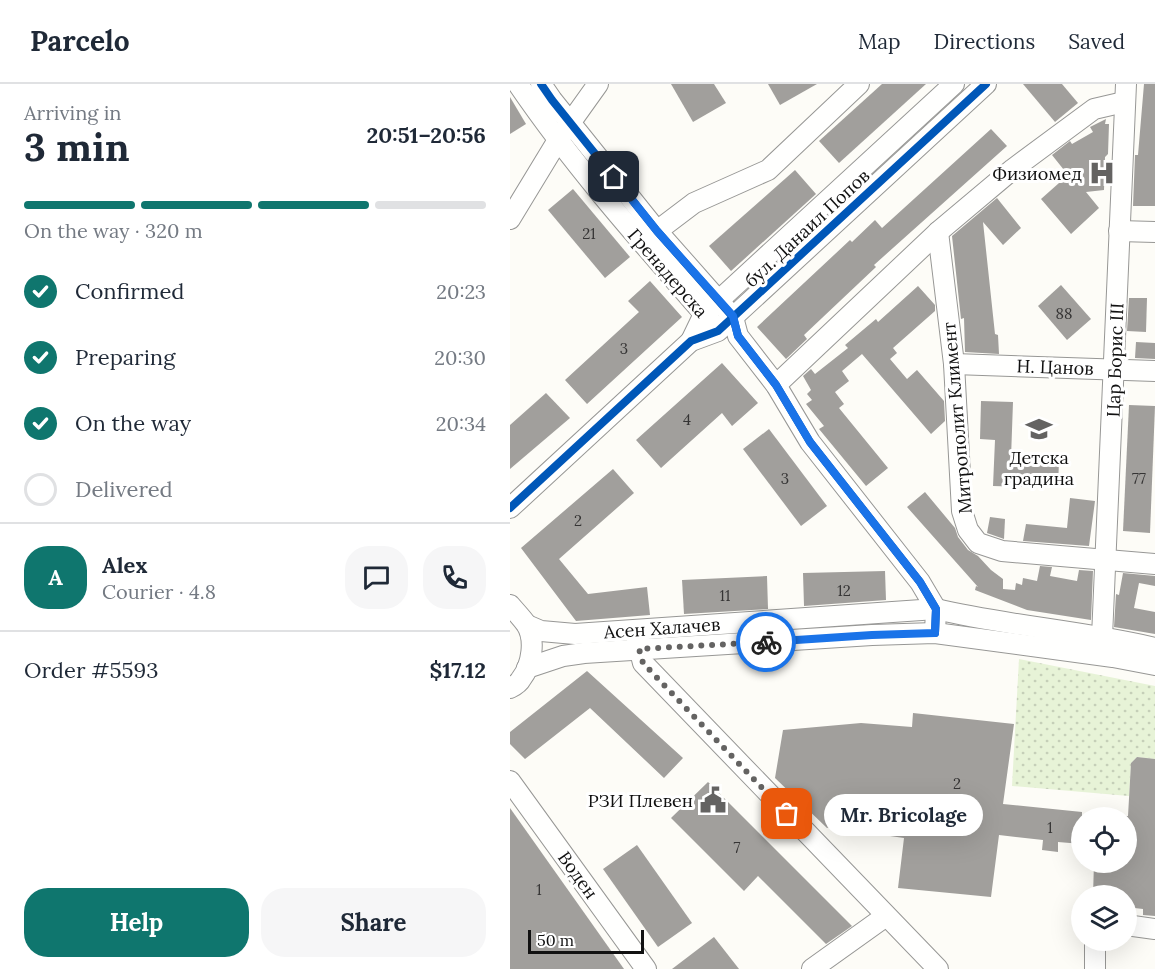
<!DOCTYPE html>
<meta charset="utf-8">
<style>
:root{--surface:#fff;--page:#f6f6f7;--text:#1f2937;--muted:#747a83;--line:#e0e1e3;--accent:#0f766e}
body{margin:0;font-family:Lora,serif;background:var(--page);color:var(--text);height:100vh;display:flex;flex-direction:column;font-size:22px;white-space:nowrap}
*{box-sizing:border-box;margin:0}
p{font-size:20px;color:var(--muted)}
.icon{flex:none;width:33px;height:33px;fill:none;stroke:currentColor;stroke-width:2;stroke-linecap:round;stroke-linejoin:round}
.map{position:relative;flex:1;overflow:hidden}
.details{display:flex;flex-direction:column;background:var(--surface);width:510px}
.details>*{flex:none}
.controls{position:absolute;left:561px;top:723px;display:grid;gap:12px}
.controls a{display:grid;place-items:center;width:66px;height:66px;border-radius:50%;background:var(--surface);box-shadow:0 6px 24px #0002;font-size:30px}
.scale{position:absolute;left:18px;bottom:15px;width:116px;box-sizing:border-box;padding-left:6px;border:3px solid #111;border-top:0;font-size:16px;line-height:21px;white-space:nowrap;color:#111;-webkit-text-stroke:4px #fff;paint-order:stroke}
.pin{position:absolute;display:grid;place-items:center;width:51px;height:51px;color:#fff;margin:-26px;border-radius:12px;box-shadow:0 3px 9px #0006}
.courier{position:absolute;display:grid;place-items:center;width:60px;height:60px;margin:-30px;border:4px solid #1a73e8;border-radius:50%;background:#fff;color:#222;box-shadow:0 2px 8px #0007}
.bubble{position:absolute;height:42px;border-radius:21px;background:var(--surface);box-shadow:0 6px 24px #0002;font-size:20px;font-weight:800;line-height:42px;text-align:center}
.summary em{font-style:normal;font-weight:800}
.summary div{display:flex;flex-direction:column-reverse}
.summary{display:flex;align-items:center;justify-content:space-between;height:102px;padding:0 24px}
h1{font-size:39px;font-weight:800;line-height:45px}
.bar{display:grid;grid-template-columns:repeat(4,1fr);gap:9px 6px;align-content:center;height:72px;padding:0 24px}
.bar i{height:8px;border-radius:4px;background:var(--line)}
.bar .current{background:var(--accent)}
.bar p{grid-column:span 4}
.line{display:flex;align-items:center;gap:15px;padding:0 24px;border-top:2px solid var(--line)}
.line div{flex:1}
.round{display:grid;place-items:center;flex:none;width:63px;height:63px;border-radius:24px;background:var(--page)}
ol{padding:0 24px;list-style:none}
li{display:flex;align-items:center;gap:18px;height:66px}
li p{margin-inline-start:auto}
li .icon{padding:6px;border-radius:50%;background:var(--accent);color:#fff;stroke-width:4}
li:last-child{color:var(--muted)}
li i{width:33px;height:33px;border:3px solid var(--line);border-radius:50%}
.primary-button{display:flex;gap:12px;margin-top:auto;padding:12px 24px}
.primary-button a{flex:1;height:69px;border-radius:24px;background:var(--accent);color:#fff;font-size:24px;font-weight:800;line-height:69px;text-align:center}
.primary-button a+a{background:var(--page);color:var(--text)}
header{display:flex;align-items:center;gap:36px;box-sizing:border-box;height:84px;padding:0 30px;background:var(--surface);border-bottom:2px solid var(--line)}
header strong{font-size:28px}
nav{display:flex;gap:33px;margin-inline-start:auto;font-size:21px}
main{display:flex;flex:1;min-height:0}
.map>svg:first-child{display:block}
</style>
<header>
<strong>Parcelo</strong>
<nav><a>Map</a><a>Directions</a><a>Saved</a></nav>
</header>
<main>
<section class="details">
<div class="summary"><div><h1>3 min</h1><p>Arriving in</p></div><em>20:51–20:56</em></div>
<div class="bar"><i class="current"></i><i class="current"></i><i class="current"></i><i></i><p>On the way · 320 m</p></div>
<ol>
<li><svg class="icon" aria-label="check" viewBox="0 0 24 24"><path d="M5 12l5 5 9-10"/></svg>Confirmed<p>20:23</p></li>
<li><svg class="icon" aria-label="check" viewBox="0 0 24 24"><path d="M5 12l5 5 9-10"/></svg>Preparing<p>20:30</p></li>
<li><svg class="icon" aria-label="check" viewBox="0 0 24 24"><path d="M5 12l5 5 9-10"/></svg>On the way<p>20:34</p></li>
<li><i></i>Delivered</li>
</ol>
<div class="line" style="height:108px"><b class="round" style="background:var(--accent);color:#fff">A</b><div><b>Alex</b><p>Courier · 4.8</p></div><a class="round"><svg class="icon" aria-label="chat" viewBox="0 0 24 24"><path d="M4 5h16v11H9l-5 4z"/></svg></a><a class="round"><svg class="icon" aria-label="phone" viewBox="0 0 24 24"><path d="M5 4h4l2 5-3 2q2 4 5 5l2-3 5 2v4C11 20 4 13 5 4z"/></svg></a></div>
<div class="line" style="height:78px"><div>Order #5593</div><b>$17.12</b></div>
<div class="primary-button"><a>Help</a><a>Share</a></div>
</section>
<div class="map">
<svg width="645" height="885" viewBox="0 0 645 885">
<defs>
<pattern id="green-dots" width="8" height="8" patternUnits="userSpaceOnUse" patternTransform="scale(1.5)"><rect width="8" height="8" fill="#e7f3d7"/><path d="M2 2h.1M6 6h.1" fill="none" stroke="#c5cfb8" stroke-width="1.8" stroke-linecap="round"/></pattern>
</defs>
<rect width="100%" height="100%" fill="#fdfcf7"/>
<!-- green -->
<polygon fill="url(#green-dots)" points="509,575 645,602 645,675 627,673 621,679 619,712 502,702"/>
<!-- building -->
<g fill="#a19f9c">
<polygon points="161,0 204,0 216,19 183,38"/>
<polygon points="258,0 307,0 270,21"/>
<polygon points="372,0 416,0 329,79 309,57"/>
<polygon points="513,0 552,0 568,19 545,38"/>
<polygon points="634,0 645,0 645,122 623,122 625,71 628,71"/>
<polygon points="0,13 16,40 0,50"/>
<polygon points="596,35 595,40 599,40 598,70 595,73 594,106 576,108 589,124 561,150 531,115 558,91 542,71 560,57 562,60 583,48 580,43"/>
<polygon points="481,45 497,62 364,181 366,183 294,251 297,255 276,275 247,243 340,156 342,158 365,136 372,144"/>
<polygon points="285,86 306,110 221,187 199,162"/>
<polygon points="63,105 120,173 95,194 38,126"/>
<polygon points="487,114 511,144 493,161 473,138 485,250 488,251 489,270 455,268 454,234 451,235 442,152"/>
<polygon points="140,197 172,233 77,320 55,296 129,228 118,217"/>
<polygon points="551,201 581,235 557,256 528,222"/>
<polygon points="408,202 425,221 425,227 383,264 387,269 380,275 397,295 407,286 434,317 435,337 421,350 352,270 332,287 339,297 325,308 334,320 329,324 378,384 356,402 309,345 314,342 296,320 302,316 297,310 301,306 293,292 301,285 305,290 338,264 335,261 366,235 368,238"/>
<polygon points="619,214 637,214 636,248 617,247"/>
<polygon points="626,258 645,259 645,275 625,274"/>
<polygon points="212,279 248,319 222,342 212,329 151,384 126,356"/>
<polygon points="36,309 60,334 0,385 0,341"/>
<polygon points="471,317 503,318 501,374 549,376 548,404 483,402 485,356 470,355"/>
<polygon points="619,321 645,322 640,449 613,447"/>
<polygon points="259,345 317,422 291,442 233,365"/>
<polygon points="103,385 124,409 49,475 78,510 137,503 140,531 66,537 11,464"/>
<polygon points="415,408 445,444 448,453 458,466 468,472 481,486 493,495 493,505 505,506 506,499 512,501 513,494 527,497 530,482 542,483 540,492 567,497 569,486 583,487 581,536 517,526 465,506 466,502 468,503 397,423"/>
<polygon points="560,414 585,417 579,462 513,457 516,440 557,444"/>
<polygon points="480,433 495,435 494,455 477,449"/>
<polygon points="375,487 376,516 294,522 293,489"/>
<polygon points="613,489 645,492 645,502 629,499 624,524 645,528 645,550 604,543 606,510 609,511"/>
<polygon points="257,492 258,525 174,530 172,496"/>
<polygon points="77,587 173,674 154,694 80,624 15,675 0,660 0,648"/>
<polygon points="403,629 504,640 493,720 572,728 572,760 548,758 548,768 532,766 533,756 489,751 481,813 388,804 394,754 366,750 367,737 343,736 317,744 265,694 273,646 351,639 402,643"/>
<polygon points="627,673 645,675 645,832 633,831 633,825 616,823 616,812 583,812 584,778 616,778 616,732 618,732 621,679"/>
<polygon points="198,698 342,842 316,860 248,792 234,807 161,734"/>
<polygon points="0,724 114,885 0,885"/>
<polygon points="127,761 182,839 148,863 93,785"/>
<polygon points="204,853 229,885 162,885"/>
</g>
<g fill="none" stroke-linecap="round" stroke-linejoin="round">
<!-- minor casing -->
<g stroke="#979795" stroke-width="22">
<g id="minor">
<path d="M8,0C66,85 135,162 203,240"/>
<polyline points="31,0 42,16 147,147 223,233 228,252 266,301 300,358 410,498 426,525 425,549"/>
<polyline points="0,135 48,56 88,0"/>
<polyline points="147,147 184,119 258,86 349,0"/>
<polyline points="609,147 645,148"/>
<polyline points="428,148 444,280 452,427 458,446 468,459 492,467 645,480"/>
<polyline points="181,257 194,230 444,0"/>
<polyline points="444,280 645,287"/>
<polyline points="266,301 428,148 503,85 584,25 614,18"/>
<polyline points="0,424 181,257 208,247 476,0"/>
<path d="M0,521C5,527 11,533 16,540C26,555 22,581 11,595C9,599 4,602 0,604"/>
<path d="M17,541L31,547L65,550L426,525C498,542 573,547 645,564"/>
<polyline points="592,553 616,0"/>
<polyline points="127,555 133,579 428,885"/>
<polyline points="17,584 53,572 74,569 362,551 425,549 603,573 645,581"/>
<polyline points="0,697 136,885"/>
<polyline points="616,841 645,845"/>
<polyline points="302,885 376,832"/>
<polyline points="585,885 585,856"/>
</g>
</g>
<!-- minor -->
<use href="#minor" stroke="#fffffe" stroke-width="20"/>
<!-- cycleway casing -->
<g stroke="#fff" stroke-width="11">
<g id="cycleway">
<polyline points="31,0 42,16 147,147 223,233 228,252 266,301 300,358 410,498 426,525 425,549"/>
<polyline points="0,424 181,257 208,247 476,0"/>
</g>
</g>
<!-- cycleway -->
<use href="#cycleway" stroke="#0057b8" stroke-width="8"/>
</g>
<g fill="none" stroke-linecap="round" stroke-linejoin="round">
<!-- done -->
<polyline stroke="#646362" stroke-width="6" stroke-dasharray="0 10.8" points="256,558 129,565 133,579 277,730"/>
<!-- route -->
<polyline stroke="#1a73e8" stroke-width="8" points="104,93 147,147 223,232 228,252 266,301 300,358 410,498 426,525 425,549 362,551 256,558"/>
</g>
<!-- icons -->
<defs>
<g id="hospital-bare" transform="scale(2.07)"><path d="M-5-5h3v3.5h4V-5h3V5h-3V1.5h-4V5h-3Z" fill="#646362" stroke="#fff" stroke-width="2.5" paint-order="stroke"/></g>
<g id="school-bare" transform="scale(2.07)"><path d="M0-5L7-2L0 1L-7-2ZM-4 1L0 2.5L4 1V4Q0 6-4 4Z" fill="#646362" stroke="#fff" stroke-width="2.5" paint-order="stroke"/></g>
<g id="civic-bare" transform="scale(2.07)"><path d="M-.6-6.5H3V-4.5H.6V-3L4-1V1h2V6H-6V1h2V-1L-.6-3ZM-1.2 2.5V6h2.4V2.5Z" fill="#646362" stroke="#fff" stroke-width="2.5" paint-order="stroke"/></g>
</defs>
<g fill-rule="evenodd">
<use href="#hospital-bare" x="592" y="89"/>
<use href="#school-bare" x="529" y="345"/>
<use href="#civic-bare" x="203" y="716"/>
</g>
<g text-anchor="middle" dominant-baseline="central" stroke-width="6" stroke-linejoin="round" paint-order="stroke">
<!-- number labels -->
<g font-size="15" fill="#353434">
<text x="79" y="149">21</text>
<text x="554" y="229">88</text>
<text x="114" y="264">3</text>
<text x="177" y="335">4</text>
<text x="275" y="394">3</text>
<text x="629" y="394">77</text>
<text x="68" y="436">2</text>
<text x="334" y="506">12</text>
<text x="215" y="511">11</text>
<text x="447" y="699">2</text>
<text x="540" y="743">1</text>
<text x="227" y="763">7</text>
<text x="29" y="805">1</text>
</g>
<!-- poi labels -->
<g font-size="18" fill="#111" stroke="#fff" text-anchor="end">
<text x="572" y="89">Физиомед</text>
<text x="529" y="373" text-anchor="middle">Детска<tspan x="529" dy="21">градина</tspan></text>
<text x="183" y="716">РЗИ Плевен</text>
</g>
<!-- street labels -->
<g font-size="18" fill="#111" stroke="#fff">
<text transform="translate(297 144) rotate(-43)">бул. Данаил Попов</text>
<text transform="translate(158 189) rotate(49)">Гренадерска</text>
<text transform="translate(605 276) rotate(-88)">Цар Борис III</text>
<text transform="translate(545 283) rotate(2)">Н. Цанов</text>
<text transform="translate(447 334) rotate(-95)">Митрополит Климент</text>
<text transform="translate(152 544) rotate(-4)">Асен Халачев</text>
<text transform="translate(68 791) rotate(54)">Воден</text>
</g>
</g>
</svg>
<div class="controls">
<a><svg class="icon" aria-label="locate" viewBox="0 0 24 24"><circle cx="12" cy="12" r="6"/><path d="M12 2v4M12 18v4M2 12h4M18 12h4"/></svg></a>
<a><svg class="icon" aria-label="layers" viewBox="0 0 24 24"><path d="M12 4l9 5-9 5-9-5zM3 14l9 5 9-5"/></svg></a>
</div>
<div class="scale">50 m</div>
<div class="pin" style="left:277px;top:730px;background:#ea580c"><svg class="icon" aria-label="bag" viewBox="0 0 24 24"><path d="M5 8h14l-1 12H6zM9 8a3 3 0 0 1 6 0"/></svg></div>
<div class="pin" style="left:104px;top:93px;background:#1f2937"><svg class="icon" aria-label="home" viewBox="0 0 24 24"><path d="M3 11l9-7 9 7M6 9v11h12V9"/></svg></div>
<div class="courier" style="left:256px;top:558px"><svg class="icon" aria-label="bike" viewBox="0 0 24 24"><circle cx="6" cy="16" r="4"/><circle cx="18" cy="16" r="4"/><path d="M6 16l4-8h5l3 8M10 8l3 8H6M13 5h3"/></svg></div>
<div class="bubble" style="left:314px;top:710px;width:159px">Mr. Bricolage</div>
</div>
</main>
